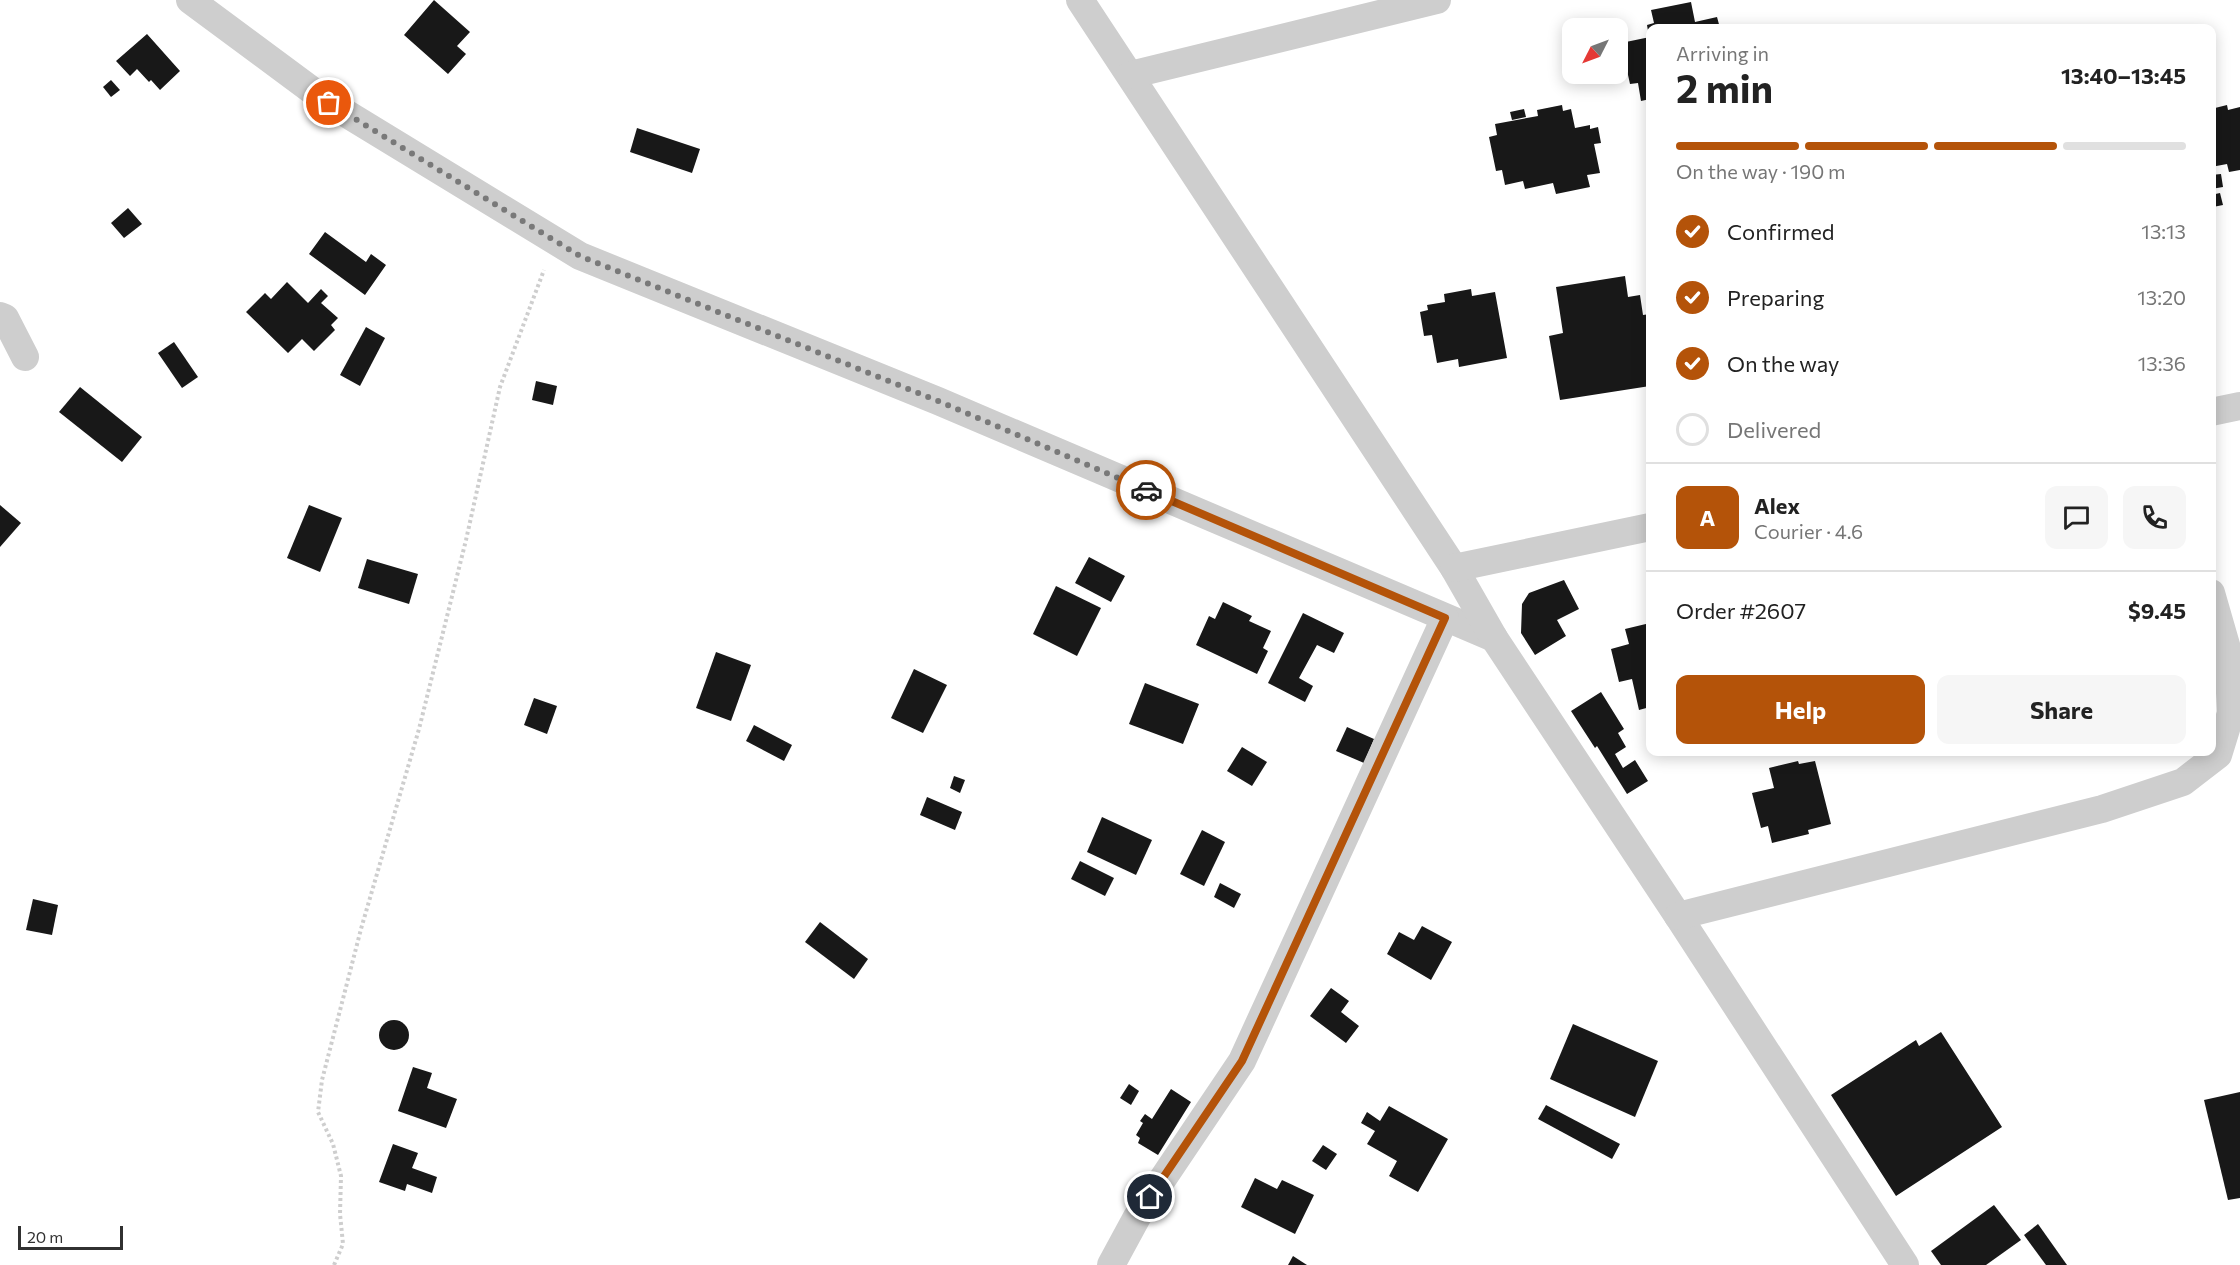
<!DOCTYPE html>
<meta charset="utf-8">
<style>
:root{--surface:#fff;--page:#f6f6f6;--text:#222;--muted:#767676;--line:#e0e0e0;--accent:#b45309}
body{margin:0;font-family:Commissioner,sans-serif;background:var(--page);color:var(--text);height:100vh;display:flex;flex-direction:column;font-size:22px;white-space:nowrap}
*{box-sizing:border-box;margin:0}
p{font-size:20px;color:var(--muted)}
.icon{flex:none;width:33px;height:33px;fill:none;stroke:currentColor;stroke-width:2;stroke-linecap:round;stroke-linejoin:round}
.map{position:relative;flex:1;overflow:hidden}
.panel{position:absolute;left:1646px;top:24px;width:570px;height:732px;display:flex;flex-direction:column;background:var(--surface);border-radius:12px;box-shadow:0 3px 15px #0003}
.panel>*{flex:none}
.needle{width:39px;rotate:228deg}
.buttons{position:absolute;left:1562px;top:18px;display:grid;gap:12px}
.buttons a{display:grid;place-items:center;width:66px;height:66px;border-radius:12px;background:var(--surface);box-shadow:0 3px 15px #0003;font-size:30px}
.scale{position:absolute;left:18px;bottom:15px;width:105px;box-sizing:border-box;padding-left:6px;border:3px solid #313131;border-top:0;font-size:16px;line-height:21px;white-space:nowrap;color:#313131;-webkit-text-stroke:4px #fff;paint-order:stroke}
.pin{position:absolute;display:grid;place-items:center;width:51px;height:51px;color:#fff;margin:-26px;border:3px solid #fff;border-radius:50%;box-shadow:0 2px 6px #0007}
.courier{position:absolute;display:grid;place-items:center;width:60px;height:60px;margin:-30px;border:4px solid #b45309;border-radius:50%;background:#fff;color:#222;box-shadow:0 2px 8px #0007}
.headline em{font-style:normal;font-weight:700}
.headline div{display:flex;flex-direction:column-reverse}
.headline{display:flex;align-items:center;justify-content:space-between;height:102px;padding:0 30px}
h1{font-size:39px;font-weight:700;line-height:45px}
.bar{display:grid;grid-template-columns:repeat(4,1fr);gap:9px 6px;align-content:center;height:72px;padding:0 30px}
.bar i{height:8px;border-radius:4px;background:var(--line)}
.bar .on{background:var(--accent)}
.bar p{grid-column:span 4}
.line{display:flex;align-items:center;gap:15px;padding:0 30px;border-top:2px solid var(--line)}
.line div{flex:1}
.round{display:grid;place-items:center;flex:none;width:63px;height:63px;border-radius:12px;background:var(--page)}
ol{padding:0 30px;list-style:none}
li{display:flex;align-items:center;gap:18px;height:66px}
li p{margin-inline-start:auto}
li .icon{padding:6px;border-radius:50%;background:var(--accent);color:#fff;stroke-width:4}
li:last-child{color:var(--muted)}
li i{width:33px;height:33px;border:3px solid var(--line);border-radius:50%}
.cta{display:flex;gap:12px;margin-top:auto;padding:12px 30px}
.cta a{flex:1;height:69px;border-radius:12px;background:var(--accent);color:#fff;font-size:24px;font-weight:700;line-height:69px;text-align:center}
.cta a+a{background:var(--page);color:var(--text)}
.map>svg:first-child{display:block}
</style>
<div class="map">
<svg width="2240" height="1265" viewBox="0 0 2240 1265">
<rect width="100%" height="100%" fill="#fff"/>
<!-- building -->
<g fill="#181818">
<polygon points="434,0 470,32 457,46 466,54 448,74 404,35"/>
<polygon points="1691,2 1695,22 1717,17 1720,28 1650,28 1649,37 1647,25 1654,23 1651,10"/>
<polygon points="147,34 180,71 160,90 151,80 149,82 137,69 130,76 116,61"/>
<polygon points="1650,37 1650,99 1641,101 1638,83 1630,84 1621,43"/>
<polygon points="111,80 120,90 111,97 103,87"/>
<polygon points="1562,105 1563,111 1571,109 1575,128 1590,125 1590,129 1598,127 1601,143 1594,144 1600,173 1587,175 1590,187 1556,194 1553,183 1525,189 1523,181 1505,185 1502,170 1496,171 1489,137 1497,135 1495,124 1538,116 1537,110"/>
<polygon points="2227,105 2228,110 2240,107 2240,170 2229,172 2227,164 2211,167 2211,109"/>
<polygon points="1524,109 1526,117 1512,120 1510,112"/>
<polygon points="637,128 700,149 692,173 630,152"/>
<polygon points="2221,174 2223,187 2211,189 2211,175"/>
<polygon points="2220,193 2223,205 2213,207 2211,195"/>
<polygon points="128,208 142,224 124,238 111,223"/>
<polygon points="325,232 366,262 371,254 386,265 365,295 309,254"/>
<polygon points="1625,276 1628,297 1640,295 1643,315 1650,314 1650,386 1560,400 1549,336 1563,333 1556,287"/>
<polygon points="287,282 308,303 321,289 328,296 321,303 338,318 331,325 335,330 314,351 302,339 288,353 246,312 265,293 271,299"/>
<polygon points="1471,289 1472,296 1495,292 1507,358 1459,367 1458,359 1437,363 1432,335 1424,336 1420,312 1428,310 1427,305 1445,302 1444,294"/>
<polygon points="366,327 385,338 360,386 340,375"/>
<polygon points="174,342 198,377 182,388 158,353"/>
<polygon points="536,381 557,386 553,405 532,400"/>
<polygon points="80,387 142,437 122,462 59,412"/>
<polygon points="0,505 21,523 0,547"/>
<polygon points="309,505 342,518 320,572 287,558"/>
<polygon points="1089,557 1125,576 1111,602 1075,583"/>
<polygon points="367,559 418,574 409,604 358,588"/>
<polygon points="1564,580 1579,609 1557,620 1566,636 1535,655 1521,633 1522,604 1529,593"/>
<polygon points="1056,586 1101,608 1077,656 1033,634"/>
<polygon points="1223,602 1252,616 1249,621 1271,631 1263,648 1268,651 1257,674 1196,645 1209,616 1215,619"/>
<polygon points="1303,613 1344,633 1334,653 1317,645 1299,678 1313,686 1305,702 1268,683"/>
<polygon points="1650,623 1650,707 1639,710 1632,679 1619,682 1611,649 1629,644 1625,629"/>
<polygon points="716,652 751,665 731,721 696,708"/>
<polygon points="914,669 947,685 923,733 891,718"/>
<polygon points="1145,683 1199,704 1183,744 1129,724"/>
<polygon points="1601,692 1624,729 1618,733 1626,747 1615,754 1623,768 1635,760 1648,781 1627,794 1597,746 1595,748 1571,711"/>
<polygon points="534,698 557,706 547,734 524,725"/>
<polygon points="754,725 792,745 784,761 746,741"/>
<polygon points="1347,727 1374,739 1364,763 1336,751"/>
<polygon points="1242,747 1267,762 1252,786 1227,771"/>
<polygon points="1798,761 1799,764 1815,761 1831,824 1808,830 1809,834 1772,843 1768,826 1761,828 1752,793 1774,788 1769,768"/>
<polygon points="954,776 965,780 960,793 950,788"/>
<polygon points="927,797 962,812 955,830 920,815"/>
<polygon points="1102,817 1152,840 1136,875 1087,852"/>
<polygon points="1202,830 1225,842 1204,886 1180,874"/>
<polygon points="1080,861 1114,878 1105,896 1071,879"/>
<polygon points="1220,883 1241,894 1234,908 1214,897"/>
<polygon points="33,899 58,905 52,935 26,930"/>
<polygon points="820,922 868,959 854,979 805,942"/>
<polygon points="1422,926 1452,942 1431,980 1387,954 1399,932 1414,940"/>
<polygon points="1331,988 1349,1001 1341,1012 1359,1026 1346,1043 1310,1016"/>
<circle cx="394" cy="1035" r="15"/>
<polygon points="1573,1024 1658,1061 1635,1117 1550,1079"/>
<polygon points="1941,1032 2002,1127 1896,1196 1831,1095 1916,1040 1919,1046"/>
<polygon points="413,1067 432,1073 427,1088 457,1099 446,1128 398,1111"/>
<polygon points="1129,1084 1139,1091 1131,1105 1120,1098"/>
<polygon points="1171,1089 1191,1102 1158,1155 1138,1143 1140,1138 1136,1135 1143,1123 1140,1121 1145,1114 1152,1119"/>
<polygon points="2240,1092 2240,1198 2228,1200 2204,1100"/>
<polygon points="1546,1105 1620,1144 1612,1159 1538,1119"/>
<polygon points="1389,1106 1448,1139 1418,1192 1389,1176 1397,1161 1367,1144 1375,1131 1361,1123 1367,1112 1380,1121"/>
<polygon points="393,1144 418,1153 412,1168 437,1177 432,1193 407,1184 405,1191 379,1182"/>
<polygon points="1323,1145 1337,1154 1326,1170 1312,1161"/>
<polygon points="1255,1178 1277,1189 1282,1180 1314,1195 1295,1234 1241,1207"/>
<polygon points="1994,1205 2021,1240 1986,1265 1941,1265 1931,1251"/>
<polygon points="2038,1224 2067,1265 2046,1265 2024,1235"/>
<polygon points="1293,1256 1307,1265 1288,1265"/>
</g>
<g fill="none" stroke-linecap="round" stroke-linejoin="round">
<!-- path -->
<polyline stroke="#cecece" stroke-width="4" stroke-dasharray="3 3" stroke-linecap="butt" points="334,1265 343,1244 340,1214 341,1176 333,1144 318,1112 322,1080 361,929 419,729 466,540 500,387 544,270"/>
<!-- street -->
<g stroke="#cecece" stroke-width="28">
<polyline points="190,0 329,103 580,256 938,401 1494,638"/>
<polyline points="1080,0 1454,568 1494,638 1678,916 1905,1265"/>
<polyline points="1130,75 1437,0"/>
<polyline points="0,316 5,318 25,357"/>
<polyline points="2211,412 2240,406"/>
<polyline points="1454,568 1650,527"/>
<polyline points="1678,916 2102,809 2183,782 2218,755 2231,713 2228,652 2211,593"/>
<polyline points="1111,1265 1137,1217 1242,1061 1445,618"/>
</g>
</g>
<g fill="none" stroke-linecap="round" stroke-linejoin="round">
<!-- done -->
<polyline stroke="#797979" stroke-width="6" stroke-dasharray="0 10.8" points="329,103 580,256 938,401 1146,490"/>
<!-- route -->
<polyline stroke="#b45309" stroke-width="8" points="1146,490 1445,618 1242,1061 1150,1197"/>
</g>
</svg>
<div class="buttons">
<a><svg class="needle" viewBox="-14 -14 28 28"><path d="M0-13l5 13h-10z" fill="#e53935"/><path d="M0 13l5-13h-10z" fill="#767676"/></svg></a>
</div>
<div class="scale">20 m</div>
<div class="pin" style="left:329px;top:103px;background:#ea580c"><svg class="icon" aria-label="bag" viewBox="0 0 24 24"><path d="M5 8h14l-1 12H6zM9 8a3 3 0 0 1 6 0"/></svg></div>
<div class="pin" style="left:1150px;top:1197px;background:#1f2937"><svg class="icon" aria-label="home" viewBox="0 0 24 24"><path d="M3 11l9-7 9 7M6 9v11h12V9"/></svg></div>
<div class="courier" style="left:1146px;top:490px"><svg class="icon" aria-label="car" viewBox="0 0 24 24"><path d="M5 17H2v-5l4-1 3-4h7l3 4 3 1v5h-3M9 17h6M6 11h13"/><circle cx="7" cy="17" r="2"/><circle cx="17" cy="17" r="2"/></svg></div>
<section class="panel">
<div class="headline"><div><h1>2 min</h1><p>Arriving in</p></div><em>13:40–13:45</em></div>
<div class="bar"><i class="on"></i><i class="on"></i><i class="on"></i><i></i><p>On the way · 190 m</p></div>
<ol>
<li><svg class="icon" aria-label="check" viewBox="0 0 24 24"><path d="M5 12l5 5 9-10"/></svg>Confirmed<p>13:13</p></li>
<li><svg class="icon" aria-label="check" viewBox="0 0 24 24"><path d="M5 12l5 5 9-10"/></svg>Preparing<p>13:20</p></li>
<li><svg class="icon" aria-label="check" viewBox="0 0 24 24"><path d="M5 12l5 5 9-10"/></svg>On the way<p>13:36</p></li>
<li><i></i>Delivered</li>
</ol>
<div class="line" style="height:108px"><b class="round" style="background:var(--accent);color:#fff">A</b><div><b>Alex</b><p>Courier · 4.6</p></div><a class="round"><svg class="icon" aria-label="chat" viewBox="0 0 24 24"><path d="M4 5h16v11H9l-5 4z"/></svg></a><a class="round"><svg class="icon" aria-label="phone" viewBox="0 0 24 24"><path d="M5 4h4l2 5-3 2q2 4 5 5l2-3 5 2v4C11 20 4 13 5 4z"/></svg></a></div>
<div class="line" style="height:78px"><div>Order #2607</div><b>$9.45</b></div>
<div class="cta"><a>Help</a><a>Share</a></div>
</section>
</div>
